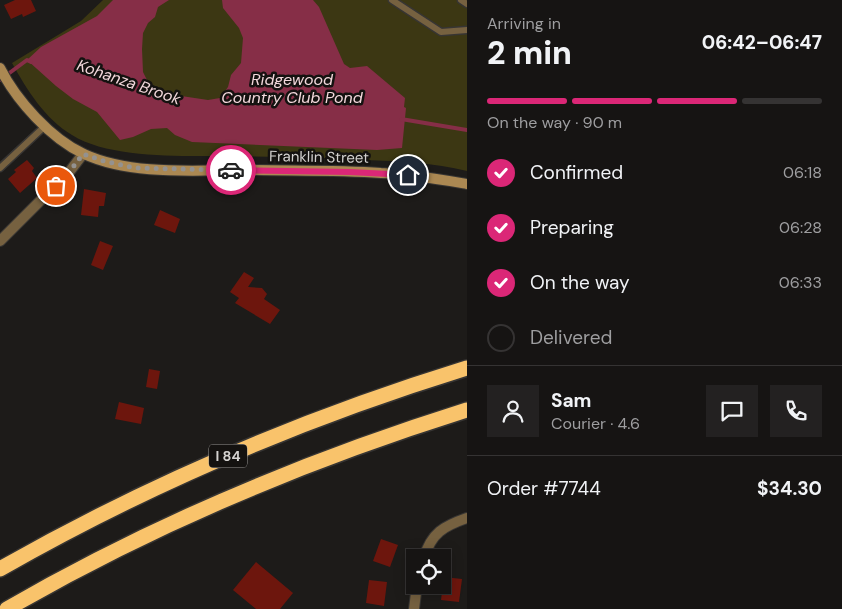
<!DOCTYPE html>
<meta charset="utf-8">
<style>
:root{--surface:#161413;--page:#232121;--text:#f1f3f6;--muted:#9e9ea0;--line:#353333;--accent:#db2777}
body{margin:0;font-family:"DM Sans",sans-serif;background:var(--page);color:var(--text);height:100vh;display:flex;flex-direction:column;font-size:19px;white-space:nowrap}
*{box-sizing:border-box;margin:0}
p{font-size:16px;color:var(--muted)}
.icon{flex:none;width:28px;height:28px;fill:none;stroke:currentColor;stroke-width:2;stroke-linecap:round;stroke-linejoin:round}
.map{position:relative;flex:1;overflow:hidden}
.side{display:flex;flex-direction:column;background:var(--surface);width:375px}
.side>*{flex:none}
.controls{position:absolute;left:406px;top:549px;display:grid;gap:10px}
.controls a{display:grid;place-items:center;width:45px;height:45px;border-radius:0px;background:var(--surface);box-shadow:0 2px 12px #0003,0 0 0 1px var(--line);font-size:25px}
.pin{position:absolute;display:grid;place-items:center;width:42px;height:42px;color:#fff;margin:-21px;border:2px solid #fff;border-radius:50%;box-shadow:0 1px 5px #0007}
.courier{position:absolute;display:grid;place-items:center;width:50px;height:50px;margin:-25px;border:4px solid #db2777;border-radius:50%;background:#fff;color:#222;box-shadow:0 1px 6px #0007}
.head em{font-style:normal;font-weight:800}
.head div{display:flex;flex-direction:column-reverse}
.head{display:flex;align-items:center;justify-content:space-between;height:85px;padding:0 20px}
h1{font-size:32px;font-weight:800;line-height:38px}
.bar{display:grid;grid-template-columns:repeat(4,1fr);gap:8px 5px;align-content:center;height:60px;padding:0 20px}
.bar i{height:6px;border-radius:4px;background:var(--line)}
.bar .current{background:var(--accent)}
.bar p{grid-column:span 4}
.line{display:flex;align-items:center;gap:12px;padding:0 20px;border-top:1px solid var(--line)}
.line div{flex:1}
.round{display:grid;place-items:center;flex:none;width:52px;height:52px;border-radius:0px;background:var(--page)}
ol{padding:0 20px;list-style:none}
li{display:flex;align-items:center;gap:15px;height:55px}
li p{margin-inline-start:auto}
li .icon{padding:5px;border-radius:50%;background:var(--accent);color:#fff;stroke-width:4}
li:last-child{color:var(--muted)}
li i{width:28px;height:28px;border:2px solid var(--line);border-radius:50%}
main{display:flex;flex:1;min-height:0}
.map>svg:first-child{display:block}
</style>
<main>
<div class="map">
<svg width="467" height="609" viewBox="0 0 467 609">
<rect width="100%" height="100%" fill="#1d1b19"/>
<!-- green -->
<path fill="#3c3713" d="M103,0H467V171C434,163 399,161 365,160C320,157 274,157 228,156C184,156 110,159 72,135C45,119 27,90 12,63L81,21Z"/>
<!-- water -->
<polygon fill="#862e47" points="113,0 169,0 158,7 155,17 148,23 143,33 142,49 143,72 149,84 168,94 208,100 220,98 228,87 231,75 241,63 243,38 239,28 223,8 222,0 313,0 319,7 344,64 350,68 367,66 405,98 404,107 406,108 402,148 377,150 192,142 175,135 167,128 151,129 133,137 120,140 97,112 73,99 56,86 27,60 41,47 97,16"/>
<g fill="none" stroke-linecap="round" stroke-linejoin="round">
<!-- stream -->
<g stroke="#862e47" stroke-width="4">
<polyline points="0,80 27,60 31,62"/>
<polyline points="401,119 467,130"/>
</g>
</g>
<!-- building -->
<g fill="#6d160d">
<polygon points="15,0 31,0 36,11 23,17 22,14 11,19 4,5"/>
<polygon points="27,160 34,168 32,171 37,178 20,193 8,179 16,172 14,170"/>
<polygon points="84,189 106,193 104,206 99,206 98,217 81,215"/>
<polygon points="160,210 180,219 175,233 154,225"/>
<polygon points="100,241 113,246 103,270 91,265"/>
<polygon points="244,272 254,278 248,287 262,288 267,294 264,299 280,310 270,324 235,303 239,298 230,292"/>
<polygon points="149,369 160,371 157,389 146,387"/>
<polygon points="119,402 144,408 141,424 115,419"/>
<polygon points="381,539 398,545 390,567 373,561"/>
<polygon points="256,562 293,593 280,609 256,609 233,590"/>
<polygon points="444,577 462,579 459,602 441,600"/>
<polygon points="369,580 387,582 384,606 366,603"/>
</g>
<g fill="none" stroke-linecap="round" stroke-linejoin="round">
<!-- service casing -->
<g stroke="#373533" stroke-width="9">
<g id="service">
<polyline points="392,0 441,32 467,30"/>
<polyline points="461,0 467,4"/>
<polyline points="0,168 45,126"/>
</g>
</g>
<!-- minor casing -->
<g stroke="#373533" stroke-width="12">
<g id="minor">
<polyline points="0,241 70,171 83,154"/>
<path d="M424,558C431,533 444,526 467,518"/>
<polyline points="414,609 417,585"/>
</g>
</g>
<!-- secondary casing -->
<g stroke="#373533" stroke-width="12">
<path id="secondary" d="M0,68C16,100 51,139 84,154C132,176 196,170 248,170C292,171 337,170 381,173C410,174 438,179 467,184"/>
</g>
<!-- motorway casing -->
<g stroke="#373533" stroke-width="18">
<g id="motorway">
<path d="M0,569C147,485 305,418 467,368"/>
<path d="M7,609C152,525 308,460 467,410"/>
</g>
</g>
<!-- service -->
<use href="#service" stroke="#766140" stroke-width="6"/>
<!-- minor -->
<use href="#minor" stroke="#766140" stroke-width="10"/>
<!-- secondary -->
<use href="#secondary" stroke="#ab8852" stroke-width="10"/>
<!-- motorway -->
<use href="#motorway" stroke="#f9c36b" stroke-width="15"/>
</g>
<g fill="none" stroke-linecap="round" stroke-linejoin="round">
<!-- done -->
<polyline stroke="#949290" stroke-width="5" stroke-dasharray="0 9" points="56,186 70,171 83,154 104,161 135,168 231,170"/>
<!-- route -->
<polyline stroke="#db2777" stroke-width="6" points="231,170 350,172 408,175"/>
</g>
<g text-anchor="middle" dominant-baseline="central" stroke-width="5" stroke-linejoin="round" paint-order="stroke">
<!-- shield labels -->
<rect fill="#141210" stroke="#9a9896" stroke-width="1" x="209" y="444.5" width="38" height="23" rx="4"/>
<g font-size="14" font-weight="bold" fill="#d4d2d0">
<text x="228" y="456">I 84</text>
</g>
<!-- street labels -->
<g font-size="15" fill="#d4d2d0" stroke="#141210">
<text transform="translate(319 157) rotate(1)">Franklin Street</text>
</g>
<!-- water labels -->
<g font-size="16" font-style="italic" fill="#f3d8dc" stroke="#141210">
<text x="292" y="79">Ridgewood<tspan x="292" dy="18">Country Club Pond</tspan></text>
<text transform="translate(129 82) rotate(19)">Kohanza Brook</text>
</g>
</g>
</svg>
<div class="controls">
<a><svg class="icon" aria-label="locate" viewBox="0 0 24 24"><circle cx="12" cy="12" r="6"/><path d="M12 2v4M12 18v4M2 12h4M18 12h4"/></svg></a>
</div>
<div class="pin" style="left:56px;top:186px;background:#ea580c"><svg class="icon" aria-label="bag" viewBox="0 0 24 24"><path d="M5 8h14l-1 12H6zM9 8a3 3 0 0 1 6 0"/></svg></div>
<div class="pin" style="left:408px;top:175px;background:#1f2937"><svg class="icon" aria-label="home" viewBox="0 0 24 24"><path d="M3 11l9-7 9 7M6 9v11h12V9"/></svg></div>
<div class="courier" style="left:231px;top:170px"><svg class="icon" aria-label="car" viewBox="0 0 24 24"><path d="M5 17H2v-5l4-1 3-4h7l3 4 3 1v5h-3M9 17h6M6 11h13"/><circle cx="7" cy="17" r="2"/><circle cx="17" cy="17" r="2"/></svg></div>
</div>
<section class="side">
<div class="head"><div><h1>2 min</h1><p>Arriving in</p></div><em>06:42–06:47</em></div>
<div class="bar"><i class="current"></i><i class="current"></i><i class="current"></i><i></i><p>On the way · 90 m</p></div>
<ol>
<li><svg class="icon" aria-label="check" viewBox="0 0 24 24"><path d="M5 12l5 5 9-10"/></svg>Confirmed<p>06:18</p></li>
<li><svg class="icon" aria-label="check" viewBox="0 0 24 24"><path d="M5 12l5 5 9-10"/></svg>Preparing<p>06:28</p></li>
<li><svg class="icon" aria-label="check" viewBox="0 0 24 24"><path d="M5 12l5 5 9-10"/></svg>On the way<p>06:33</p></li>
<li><i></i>Delivered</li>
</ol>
<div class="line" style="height:90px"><a class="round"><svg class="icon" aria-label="person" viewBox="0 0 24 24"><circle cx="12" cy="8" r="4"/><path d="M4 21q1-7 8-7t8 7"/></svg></a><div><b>Sam</b><p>Courier · 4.6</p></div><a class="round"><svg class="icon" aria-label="chat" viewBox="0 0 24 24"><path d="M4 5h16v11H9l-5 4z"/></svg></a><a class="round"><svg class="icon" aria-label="phone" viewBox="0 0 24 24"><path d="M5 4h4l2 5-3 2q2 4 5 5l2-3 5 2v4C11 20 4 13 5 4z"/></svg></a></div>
<div class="line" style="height:65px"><div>Order #7744</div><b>$34.30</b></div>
</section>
</main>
